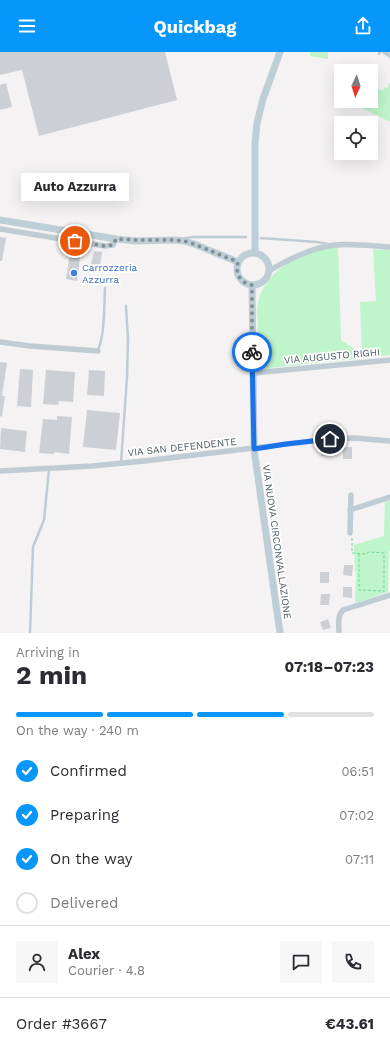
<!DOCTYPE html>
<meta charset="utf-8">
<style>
:root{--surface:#fff;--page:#f7f7f7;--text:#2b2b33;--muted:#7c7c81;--line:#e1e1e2;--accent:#0797fa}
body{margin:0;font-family:"Work Sans",sans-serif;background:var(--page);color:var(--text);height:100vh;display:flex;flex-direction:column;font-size:15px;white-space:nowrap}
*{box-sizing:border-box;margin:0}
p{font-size:13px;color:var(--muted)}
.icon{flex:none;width:22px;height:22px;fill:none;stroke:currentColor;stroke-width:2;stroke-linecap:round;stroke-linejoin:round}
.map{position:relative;height:581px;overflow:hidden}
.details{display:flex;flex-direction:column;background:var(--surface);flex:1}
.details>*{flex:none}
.needle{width:26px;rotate:184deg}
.fabs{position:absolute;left:334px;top:12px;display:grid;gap:8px}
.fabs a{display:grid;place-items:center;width:44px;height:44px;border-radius:0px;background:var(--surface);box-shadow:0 4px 16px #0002;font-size:20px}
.pin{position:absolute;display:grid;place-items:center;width:34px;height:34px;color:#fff;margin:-17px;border:2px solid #fff;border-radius:50%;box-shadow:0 1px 4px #0007}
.courier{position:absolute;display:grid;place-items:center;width:40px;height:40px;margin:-20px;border:3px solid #1a73e8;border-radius:50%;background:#fff;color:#222;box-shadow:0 1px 5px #0007}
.bubble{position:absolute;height:28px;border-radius:0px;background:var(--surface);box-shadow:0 4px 16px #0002;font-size:13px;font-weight:700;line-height:28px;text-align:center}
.head em{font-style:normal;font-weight:700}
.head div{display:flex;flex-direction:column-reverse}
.head{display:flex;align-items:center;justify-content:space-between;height:68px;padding:0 16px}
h1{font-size:26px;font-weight:700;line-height:30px}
.bar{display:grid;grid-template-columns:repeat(4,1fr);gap:6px 4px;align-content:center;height:48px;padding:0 16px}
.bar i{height:5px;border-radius:3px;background:var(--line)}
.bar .on{background:var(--accent)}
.bar p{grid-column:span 4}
.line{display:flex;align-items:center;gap:10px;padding:0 16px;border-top:1px solid var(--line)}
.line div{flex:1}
.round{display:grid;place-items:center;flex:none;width:42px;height:42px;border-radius:0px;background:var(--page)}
ol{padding:0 16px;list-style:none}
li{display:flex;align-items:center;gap:12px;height:44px}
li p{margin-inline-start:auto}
li .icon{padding:4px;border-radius:50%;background:var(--accent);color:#fff;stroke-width:4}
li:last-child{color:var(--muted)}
li i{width:22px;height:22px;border:2px solid var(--line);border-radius:50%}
header{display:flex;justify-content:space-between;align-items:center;height:52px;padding:0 16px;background:var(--accent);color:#fff;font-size:18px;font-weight:700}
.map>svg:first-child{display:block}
</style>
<header><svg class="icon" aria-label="menu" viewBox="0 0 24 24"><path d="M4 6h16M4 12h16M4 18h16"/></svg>Quickbag<svg class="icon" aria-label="share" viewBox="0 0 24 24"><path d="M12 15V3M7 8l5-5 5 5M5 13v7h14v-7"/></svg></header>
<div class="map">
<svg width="390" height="581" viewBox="0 0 390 581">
<rect width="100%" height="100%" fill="#f4f2f2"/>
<!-- green -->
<g fill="#bef5ca">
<polygon points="310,0 328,0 328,7 310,4"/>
<polygon points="390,30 390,70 348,49 371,49 371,33 383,39 385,35 387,36"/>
<path d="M338,194L341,288L362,302L360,250L376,249L373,197L390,198V303L260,317L257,315C257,301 258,286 258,272C257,265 256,257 258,251C265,216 307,198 338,194Z"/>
<polygon points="390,448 390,498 389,498 388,540 355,551 356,520 355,518 354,493 384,484 385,450"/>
</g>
<!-- building -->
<g fill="#ccd0d5">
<polygon points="0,0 165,0 177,48 39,84 22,18 0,23"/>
<polygon points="6,31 12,55 0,58 0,33"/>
<polygon points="0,185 6,186 2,209 0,209"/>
<polygon points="71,196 81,198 77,229 66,227"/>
<polygon points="94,199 102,200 100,214 91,212"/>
<polygon points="0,310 7,311 2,344 5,344 2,365 0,364"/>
<polygon points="20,317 33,318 31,355 17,354"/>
<polygon points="46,318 75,320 73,350 59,349 58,353 43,352"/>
<polygon points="89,318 105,319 104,344 87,343"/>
<polygon points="87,358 120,361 116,398 83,395"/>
<polygon points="57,364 72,365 69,402 54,400 54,402 39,401 43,367 57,368"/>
<polygon points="1,376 27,379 25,400 0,397"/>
<rect x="321" y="395" width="10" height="9"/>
<rect x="343" y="395" width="9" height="12"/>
<polygon points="344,513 353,513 352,524 343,523"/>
<rect x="320" y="520" width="9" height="11"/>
<polygon points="343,535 352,535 352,546 343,545"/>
<polygon points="321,542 330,542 329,553 320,553"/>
<polygon points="328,567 331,576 323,578 320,570"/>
</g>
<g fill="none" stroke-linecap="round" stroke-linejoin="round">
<!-- path -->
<g stroke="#71d795" stroke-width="1" stroke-dasharray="3 2" stroke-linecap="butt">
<polyline points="352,486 352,501 366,502 369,500 384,501 384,540"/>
<polyline points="359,502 359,538 384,539"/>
</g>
<!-- lane -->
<g stroke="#bfccd3" stroke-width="2.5">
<polyline points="379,2 380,0"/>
<polyline points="185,186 193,185 246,185"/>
<polyline points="261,186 317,190 328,192"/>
<path d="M98,298C105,281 104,255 105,236"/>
<polyline points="121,411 127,325 128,288 126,254"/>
<polyline points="30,581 33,495 44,468 49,417"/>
</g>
<!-- street -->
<g stroke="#bfccd3" stroke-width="5.5">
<polyline points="385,0 390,3"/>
<polyline points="0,177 105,194 113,193 116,187"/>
<path d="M270,218C290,207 311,196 334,193C350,191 373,194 390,195"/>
<polyline points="0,290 30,294 98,299"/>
<polyline points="253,321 390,308"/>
<polyline points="0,419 92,414 144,409 330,387 354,386 390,389"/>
<polyline points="350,458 390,445"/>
<polyline points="350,481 351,443"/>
<path d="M339,581C339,573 337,564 343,558L390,543"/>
</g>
<!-- secondary -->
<g stroke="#beced7" stroke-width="7">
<polyline points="0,168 116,187 136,189 173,188 184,189 194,192 238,210"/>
<polyline points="255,200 255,91 257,71 263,47 280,0"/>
<circle cx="253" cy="217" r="16"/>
<polyline points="252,233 254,397 280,581"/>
</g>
</g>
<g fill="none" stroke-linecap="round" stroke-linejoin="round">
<!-- done -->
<path stroke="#848f94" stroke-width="4" stroke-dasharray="0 7.2" d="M75,189L105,194L113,193L116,187L136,188H173L184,189L194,192L238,210C235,222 240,231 252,233V300"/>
<!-- route -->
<polyline stroke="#1a73e8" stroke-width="5" points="252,300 254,397 286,392 330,387"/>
</g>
<!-- markers -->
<circle fill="#3f7fe0" stroke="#fff" stroke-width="1.5" cx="74" cy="221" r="4"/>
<g text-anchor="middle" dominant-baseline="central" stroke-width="3.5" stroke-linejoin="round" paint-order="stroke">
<!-- shop labels -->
<g font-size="10" fill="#366cbe" stroke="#fff" text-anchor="start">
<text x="82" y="215">Carrozzeria<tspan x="82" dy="12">Azzurra</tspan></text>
</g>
<!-- street labels -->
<g font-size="10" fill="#475a62" stroke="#fff">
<text transform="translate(332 304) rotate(-5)">VIA AUGUSTO RIGHI</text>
<text transform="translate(182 395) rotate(-6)">VIA SAN DEFENDENTE</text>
<text transform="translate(277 490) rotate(82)">VIA NUOVA CIRCONVALLAZIONE</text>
</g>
</g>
</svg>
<div class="fabs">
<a><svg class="needle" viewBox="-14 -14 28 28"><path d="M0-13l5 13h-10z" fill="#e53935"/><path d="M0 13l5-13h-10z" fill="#7c7c81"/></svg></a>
<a><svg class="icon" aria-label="locate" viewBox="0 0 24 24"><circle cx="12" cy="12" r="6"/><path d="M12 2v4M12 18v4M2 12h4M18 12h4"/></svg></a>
</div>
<div class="pin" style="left:75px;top:189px;background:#ea580c"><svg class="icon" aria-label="bag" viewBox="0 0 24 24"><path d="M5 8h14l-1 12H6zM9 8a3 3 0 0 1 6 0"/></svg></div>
<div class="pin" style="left:330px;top:387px;background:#1f2937"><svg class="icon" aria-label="home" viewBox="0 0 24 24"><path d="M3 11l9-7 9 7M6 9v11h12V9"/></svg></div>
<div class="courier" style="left:252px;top:300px"><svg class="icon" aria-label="bike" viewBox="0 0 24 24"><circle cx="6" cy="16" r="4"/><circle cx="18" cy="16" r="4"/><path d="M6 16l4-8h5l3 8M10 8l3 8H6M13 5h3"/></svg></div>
<div class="bubble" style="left:21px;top:121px;width:108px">Auto Azzurra</div>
</div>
<section class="details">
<div class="head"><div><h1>2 min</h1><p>Arriving in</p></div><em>07:18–07:23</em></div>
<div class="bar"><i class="on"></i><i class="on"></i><i class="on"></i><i></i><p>On the way · 240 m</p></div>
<ol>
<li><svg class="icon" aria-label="check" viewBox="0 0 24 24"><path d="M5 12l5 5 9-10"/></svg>Confirmed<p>06:51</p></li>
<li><svg class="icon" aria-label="check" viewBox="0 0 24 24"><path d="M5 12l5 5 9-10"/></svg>Preparing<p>07:02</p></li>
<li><svg class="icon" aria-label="check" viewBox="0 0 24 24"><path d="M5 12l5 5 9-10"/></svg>On the way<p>07:11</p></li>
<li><i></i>Delivered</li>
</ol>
<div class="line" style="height:72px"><a class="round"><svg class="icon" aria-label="person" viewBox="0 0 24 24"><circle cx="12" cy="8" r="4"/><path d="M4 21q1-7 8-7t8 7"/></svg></a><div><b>Alex</b><p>Courier · 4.8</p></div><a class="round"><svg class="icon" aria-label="chat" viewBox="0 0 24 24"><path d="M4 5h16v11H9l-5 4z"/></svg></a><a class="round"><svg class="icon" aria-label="phone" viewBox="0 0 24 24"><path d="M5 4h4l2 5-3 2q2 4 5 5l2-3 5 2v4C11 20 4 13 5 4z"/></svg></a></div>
<div class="line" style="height:52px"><div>Order #3667</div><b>€43.61</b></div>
</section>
